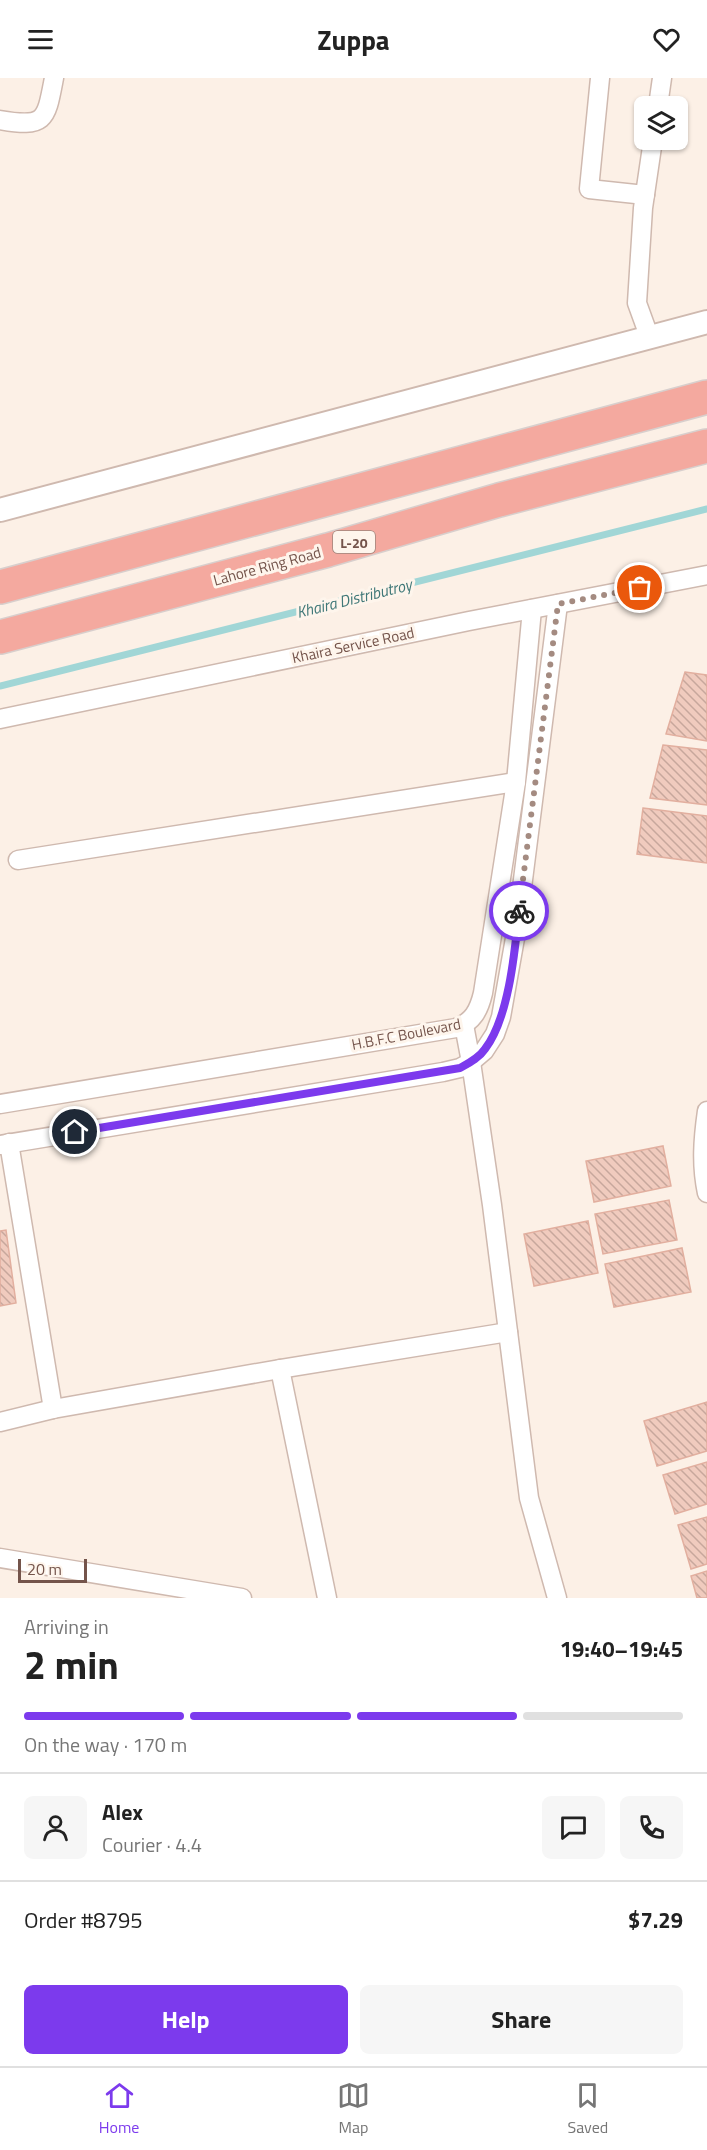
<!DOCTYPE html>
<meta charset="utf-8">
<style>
:root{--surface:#fff;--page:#f6f6f6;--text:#222;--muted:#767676;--line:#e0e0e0;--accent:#7c3aed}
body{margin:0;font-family:"Titillium Web",sans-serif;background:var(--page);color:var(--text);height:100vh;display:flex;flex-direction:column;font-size:22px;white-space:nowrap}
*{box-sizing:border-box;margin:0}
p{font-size:20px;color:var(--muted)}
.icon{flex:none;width:33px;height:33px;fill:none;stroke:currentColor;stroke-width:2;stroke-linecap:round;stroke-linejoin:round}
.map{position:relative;height:1520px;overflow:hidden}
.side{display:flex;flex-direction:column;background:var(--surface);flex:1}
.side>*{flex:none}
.fabs{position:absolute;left:634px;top:18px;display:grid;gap:12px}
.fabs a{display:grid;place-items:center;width:54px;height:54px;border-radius:9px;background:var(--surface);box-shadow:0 2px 4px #0004;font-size:30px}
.scale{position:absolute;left:18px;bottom:15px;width:69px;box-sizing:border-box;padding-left:6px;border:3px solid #74544b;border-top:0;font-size:16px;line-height:21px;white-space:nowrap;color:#74544b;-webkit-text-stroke:4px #fef5ec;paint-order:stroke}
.pin{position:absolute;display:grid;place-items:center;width:51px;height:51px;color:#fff;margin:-26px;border:3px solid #fff;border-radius:50%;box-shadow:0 2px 6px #0007}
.courier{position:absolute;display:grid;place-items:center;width:60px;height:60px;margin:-30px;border:4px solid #7c3aed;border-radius:50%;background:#fff;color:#222;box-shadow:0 2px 8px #0007}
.head em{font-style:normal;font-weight:700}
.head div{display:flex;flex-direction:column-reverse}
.head{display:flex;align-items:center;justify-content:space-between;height:102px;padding:0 24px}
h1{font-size:39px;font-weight:700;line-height:45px}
.bar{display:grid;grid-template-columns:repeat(4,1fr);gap:9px 6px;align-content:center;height:72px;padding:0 24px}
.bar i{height:8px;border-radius:4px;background:var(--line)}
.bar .on{background:var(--accent)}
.bar p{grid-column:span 4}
.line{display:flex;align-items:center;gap:15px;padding:0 24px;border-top:2px solid var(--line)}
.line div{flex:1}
.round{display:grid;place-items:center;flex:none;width:63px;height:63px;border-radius:9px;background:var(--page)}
.button{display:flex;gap:12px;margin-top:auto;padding:12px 24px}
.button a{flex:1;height:69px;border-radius:9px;background:var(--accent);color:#fff;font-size:24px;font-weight:700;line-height:69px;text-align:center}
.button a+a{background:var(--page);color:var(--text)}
header{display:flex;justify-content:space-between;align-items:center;height:78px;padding:0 24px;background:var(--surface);font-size:27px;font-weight:700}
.dock{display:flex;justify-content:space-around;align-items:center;height:84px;border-top:2px solid var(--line);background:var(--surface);font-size:16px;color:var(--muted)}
.dock a{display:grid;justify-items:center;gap:3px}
.dock .on{color:var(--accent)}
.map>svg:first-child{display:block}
</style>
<header><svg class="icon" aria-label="menu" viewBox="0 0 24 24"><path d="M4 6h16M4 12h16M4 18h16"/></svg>Zuppa<svg class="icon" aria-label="heart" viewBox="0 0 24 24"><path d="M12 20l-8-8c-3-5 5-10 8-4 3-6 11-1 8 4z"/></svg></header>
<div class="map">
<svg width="707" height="1520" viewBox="0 0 707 1520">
<defs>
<pattern id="building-back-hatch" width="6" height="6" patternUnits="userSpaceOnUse" patternTransform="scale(1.5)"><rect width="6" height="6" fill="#f0cbbe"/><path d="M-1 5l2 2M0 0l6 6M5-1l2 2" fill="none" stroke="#c7a79c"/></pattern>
</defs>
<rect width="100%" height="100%" fill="#fcf0e6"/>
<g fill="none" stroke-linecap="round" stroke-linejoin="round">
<!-- stream -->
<polyline stroke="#a1d6d6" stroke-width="7" points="0,608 707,431"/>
</g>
<!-- building -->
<g fill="url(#building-back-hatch)" stroke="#e2af9f" stroke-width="1.5">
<polygon points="685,594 707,597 707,663 666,656"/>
<polygon points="663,667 707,672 707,727 650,720"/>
<polygon points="643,730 707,738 707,785 637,776"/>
<polygon points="663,1068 671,1108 594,1124 586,1083"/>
<polygon points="669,1122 677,1162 603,1176 595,1136"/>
<polygon points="588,1143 598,1195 534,1208 524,1156"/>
<polygon points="6,1152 16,1225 0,1228 0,1153"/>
<polygon points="682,1170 691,1214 614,1229 605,1186"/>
<polygon points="707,1324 707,1373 657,1388 644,1343"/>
<polygon points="707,1384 707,1426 675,1436 663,1397"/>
<polygon points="707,1439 707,1486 691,1491 678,1447"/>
<polygon points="707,1493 707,1520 697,1520 691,1498"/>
</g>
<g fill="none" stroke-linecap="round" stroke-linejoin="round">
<!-- minor casing -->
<g stroke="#cfb9af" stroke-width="21">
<g id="minor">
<polyline points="600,0 589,111 645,117"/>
<polyline points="658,28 662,0"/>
<path d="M0,42C46,50 46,42 54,0"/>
<polyline points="649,258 637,225 643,130 653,62"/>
<polyline points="0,641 469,543 707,497"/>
<polyline points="18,782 516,704"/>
<polyline points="464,947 471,984 492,1127 529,1420 557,1520"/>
<path d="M0,1026L456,950C473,944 479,932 483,915L516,704L532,531"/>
<path d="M707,1033C703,1061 701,1087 707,1115"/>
<polyline points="9,1065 53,1331"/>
<polyline points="0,1067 443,994 460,990 471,984 484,973 495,956 501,939 517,849 558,526"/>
<polyline points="280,1291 327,1520"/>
<polyline points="0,1344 53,1331 280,1291 508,1254"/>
<polyline points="0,1480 242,1520"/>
</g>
</g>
<!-- tertiary casing -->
<g stroke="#cfb9af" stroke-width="26">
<polyline id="tertiary" points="0,432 707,244"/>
</g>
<!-- motorway casing -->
<g stroke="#d8cfcd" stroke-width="36">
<g id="motorway">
<polyline points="0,509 707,319"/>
<polyline points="0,559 328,472 499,422 707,368"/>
</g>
</g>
<!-- minor -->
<use href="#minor" stroke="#fff" stroke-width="18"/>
<!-- tertiary -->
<use href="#tertiary" stroke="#fff" stroke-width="22"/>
<!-- motorway -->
<use href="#motorway" stroke="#f4a99f" stroke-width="33"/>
</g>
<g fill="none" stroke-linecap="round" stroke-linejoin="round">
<!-- done -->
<polyline stroke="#a48b81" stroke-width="6" stroke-dasharray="0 10.8" points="519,833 558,526 640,510"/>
<!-- route -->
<path stroke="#7c3aed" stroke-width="8" d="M75,1054L460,990C469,985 479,980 485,971C509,940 515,872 519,833"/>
</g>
<g text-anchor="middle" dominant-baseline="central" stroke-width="6" stroke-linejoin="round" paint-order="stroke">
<!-- shield labels -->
<rect fill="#fef5ec" stroke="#9d847b" stroke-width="1.5" x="333" y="453" width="42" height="22" rx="4.5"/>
<g font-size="14" font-weight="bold" fill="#74544b">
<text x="354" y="464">L-20</text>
</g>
<!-- street labels -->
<g font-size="15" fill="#74544b" stroke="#fef5ec">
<text transform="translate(267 488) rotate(-15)">Lahore Ring Road</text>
<text transform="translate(353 567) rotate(-12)">Khaira Service Road</text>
<text transform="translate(406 956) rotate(-11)">H.B.F.C Boulevard</text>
</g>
<!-- water labels -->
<g font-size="16" font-style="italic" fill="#407878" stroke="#fef5ec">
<text transform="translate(354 520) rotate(-14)">Khaira Distributroy</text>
</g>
</g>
</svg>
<div class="fabs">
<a><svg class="icon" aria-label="layers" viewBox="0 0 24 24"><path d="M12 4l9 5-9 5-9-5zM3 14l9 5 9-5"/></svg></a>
</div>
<div class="scale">20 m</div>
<div class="pin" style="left:640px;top:510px;background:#ea580c"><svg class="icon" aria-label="bag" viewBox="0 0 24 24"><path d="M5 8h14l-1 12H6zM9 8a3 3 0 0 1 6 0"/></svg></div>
<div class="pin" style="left:75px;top:1054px;background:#1f2937"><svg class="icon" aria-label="home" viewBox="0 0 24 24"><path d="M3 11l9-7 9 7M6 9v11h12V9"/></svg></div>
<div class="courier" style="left:519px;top:833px"><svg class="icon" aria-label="bike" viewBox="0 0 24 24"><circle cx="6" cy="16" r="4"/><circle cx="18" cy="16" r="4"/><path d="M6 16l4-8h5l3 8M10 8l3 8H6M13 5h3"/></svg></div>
</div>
<section class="side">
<div class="head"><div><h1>2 min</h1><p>Arriving in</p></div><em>19:40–19:45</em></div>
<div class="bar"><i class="on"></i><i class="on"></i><i class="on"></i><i></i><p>On the way · 170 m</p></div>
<div class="line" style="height:108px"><a class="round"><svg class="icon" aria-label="person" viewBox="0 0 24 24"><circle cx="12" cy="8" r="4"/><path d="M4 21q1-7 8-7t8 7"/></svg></a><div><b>Alex</b><p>Courier · 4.4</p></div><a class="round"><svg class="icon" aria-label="chat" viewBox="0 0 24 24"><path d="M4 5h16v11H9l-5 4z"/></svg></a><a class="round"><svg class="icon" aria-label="phone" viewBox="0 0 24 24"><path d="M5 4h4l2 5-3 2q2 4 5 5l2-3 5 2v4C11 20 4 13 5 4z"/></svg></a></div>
<div class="line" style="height:78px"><div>Order #8795</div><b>$7.29</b></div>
<div class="button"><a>Help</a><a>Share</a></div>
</section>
<nav class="dock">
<a class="on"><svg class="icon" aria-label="home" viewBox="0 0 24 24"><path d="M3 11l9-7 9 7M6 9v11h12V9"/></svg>Home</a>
<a><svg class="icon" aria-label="map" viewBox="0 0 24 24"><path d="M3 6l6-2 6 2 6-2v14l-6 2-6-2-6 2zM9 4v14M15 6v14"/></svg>Map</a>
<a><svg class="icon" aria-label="saved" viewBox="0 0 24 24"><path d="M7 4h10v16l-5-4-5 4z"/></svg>Saved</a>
</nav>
